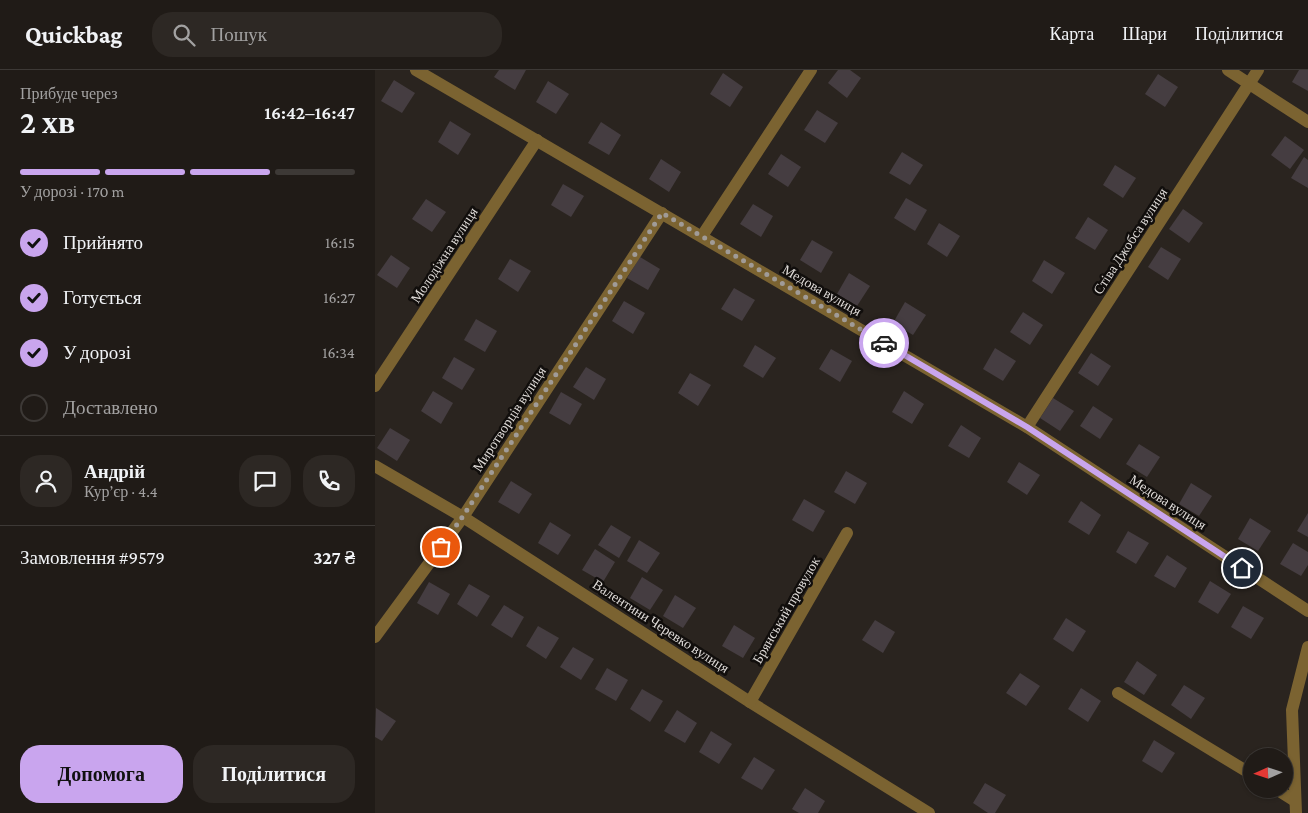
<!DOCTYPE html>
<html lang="uk">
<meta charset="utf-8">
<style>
:root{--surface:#201b17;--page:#2d2824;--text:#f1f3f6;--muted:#a2a1a1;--line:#3d3936;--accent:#c9a5ee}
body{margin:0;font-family:"Crimson Pro",serif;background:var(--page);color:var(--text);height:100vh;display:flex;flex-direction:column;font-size:19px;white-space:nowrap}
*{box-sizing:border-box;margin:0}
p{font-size:16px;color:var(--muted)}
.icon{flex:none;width:28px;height:28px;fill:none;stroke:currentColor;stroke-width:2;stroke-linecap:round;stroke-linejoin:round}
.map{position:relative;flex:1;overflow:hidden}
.panel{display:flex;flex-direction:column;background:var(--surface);width:375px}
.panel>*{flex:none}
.needle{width:32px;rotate:267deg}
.controls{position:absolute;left:868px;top:678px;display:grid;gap:10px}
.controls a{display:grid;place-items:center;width:50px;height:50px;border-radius:50%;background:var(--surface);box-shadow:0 1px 4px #0004,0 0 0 1px var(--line);font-size:25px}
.pin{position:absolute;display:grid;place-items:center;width:42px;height:42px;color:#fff;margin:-21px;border:2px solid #fff;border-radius:50%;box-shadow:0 1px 5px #0007}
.courier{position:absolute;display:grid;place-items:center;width:50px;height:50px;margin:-25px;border:4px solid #c9a5ee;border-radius:50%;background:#fff;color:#222;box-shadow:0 1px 6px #0007}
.headline em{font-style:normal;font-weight:600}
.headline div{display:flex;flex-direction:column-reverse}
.headline{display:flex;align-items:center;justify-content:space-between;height:85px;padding:0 20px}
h1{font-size:32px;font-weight:600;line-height:38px}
.bar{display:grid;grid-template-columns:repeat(4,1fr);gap:8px 5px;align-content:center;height:60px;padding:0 20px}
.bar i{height:6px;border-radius:4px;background:var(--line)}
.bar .on{background:var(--accent)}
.bar p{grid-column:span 4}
.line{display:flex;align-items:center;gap:12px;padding:0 20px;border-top:1px solid var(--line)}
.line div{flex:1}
.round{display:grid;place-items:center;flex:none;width:52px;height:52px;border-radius:20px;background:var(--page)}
ol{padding:0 20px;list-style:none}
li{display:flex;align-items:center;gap:15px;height:55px}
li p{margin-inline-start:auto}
li .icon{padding:5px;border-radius:50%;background:var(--accent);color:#111;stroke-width:4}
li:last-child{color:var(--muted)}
li i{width:28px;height:28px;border:2px solid var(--line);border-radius:50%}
.primary-button{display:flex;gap:10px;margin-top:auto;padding:10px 20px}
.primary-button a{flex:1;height:58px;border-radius:20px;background:var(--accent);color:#111;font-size:20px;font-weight:600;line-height:58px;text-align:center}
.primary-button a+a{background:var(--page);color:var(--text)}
header{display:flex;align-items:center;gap:30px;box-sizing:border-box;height:70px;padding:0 25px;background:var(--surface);border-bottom:1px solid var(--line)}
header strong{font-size:24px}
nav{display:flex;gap:28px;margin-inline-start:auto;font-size:18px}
.search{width:350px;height:45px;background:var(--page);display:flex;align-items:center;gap:12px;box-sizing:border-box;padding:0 18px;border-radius:20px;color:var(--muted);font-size:19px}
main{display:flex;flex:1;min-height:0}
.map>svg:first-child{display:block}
</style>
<header>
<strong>Quickbag</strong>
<div class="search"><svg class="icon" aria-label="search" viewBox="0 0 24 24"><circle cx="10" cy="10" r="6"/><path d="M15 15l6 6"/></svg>Пошук</div>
<nav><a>Карта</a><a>Шари</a><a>Поділитися</a></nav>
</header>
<main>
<section class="panel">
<div class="headline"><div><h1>2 хв</h1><p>Прибуде через</p></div><em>16:42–16:47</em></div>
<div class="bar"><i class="on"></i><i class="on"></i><i class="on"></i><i></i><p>У дорозі · 170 m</p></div>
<ol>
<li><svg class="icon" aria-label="check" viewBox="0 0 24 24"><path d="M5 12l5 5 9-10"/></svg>Прийнято<p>16:15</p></li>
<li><svg class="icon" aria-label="check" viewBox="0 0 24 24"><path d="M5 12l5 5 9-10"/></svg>Готується<p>16:27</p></li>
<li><svg class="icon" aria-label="check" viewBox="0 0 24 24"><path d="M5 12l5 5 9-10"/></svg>У дорозі<p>16:34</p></li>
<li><i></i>Доставлено</li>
</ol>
<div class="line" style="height:90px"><a class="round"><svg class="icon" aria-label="person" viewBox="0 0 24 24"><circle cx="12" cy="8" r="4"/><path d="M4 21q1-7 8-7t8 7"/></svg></a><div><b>Андрій</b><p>Кур’єр · 4.4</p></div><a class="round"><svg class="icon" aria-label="chat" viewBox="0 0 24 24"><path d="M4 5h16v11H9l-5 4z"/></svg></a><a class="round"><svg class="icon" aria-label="phone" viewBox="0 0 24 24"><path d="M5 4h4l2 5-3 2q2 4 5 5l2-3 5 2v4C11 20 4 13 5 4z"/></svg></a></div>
<div class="line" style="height:65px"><div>Замовлення #9579</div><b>327 ₴</b></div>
<div class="primary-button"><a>Допомога</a><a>Поділитися</a></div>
</section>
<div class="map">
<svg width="933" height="743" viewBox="0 0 933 743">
<rect width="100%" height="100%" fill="#2a241f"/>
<!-- building -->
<g fill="#453d41">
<polygon points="124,0 151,0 140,20 119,7"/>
<polygon points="463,0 475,0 486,8 472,28 453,13"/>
<polygon points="924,0 933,0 933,21 917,12"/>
<polygon points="348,3 368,17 355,37 335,24"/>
<polygon points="783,4 803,17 790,37 770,24"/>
<polygon points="19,10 40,23 27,43 6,31"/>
<polygon points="173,11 194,24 181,44 161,32"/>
<polygon points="442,40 463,53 450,73 429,60"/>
<polygon points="75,51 96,64 83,85 63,72"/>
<polygon points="226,52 246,65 234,85 213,73"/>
<polygon points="910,66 929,80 915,99 896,85"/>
<polygon points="527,82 548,95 535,115 514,103"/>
<polygon points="406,84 426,97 413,117 393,104"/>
<polygon points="929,87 933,90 933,118 916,108"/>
<polygon points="286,89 306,102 294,122 274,109"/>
<polygon points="740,95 761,108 748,128 728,115"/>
<polygon points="188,114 209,126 196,147 176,135"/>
<polygon points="531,128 552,140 540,161 519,148"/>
<polygon points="51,129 71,142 57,162 37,149"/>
<polygon points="378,134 398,146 386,167 365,154"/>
<polygon points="808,139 828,153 814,173 794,159"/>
<polygon points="713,147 733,160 720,180 700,168"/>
<polygon points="564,153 585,166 572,187 552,174"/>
<polygon points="437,170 458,182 446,203 425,190"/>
<polygon points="786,177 806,189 793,210 773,197"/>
<polygon points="16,185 35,198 22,218 2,205"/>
<polygon points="265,187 285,199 273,220 252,208"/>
<polygon points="135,189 156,201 143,222 123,209"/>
<polygon points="669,190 690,203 677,224 657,211"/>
<polygon points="474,203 495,216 482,236 462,224"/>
<polygon points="359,218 380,230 367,251 346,239"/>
<polygon points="249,231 270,243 258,264 237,251"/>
<polygon points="530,232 551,245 538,265 518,253"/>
<polygon points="648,242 668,255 655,275 635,262"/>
<polygon points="101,249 122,261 110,282 89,270"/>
<polygon points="380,275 401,288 388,308 368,296"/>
<polygon points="620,278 641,291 628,311 608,299"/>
<polygon points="456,279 477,291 465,312 444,299"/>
<polygon points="716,283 736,296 723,316 703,303"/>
<polygon points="79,287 100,299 87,320 67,308"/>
<polygon points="211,297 231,309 219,330 198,317"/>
<polygon points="315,303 336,315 323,336 303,323"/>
<polygon points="58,321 78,333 66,354 46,341"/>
<polygon points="529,321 549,334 537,354 517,342"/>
<polygon points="186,322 207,334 195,355 174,343"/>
<polygon points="678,328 699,341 685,361 665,348"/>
<polygon points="718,336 738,349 725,369 705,356"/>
<polygon points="586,355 606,368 594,388 573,376"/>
<polygon points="15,358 35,370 22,391 2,378"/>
<polygon points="764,374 785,387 772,407 751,394"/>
<polygon points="644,392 665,405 652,425 632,412"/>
<polygon points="471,401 492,413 480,434 459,422"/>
<polygon points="136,411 157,424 144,444 123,432"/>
<polygon points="816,413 837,426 824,446 804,434"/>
<polygon points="429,429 450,441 438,462 417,450"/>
<polygon points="706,431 726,445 714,465 693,452"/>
<polygon points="933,443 933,467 922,461"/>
<polygon points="875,448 896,461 883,481 863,469"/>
<polygon points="175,452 196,465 183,485 163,473"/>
<polygon points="236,455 256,467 244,488 223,475"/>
<polygon points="753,461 774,473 761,494 741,482"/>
<polygon points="264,470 285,483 272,503 252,491"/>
<polygon points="918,473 933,482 933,495 926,506 905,494"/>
<polygon points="220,479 240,492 228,512 207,500"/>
<polygon points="792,485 812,498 800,518 779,506"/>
<polygon points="267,507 288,520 275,540 255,528"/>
<polygon points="835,511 856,524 843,544 823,532"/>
<polygon points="54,512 75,524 63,545 42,533"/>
<polygon points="94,514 115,526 102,547 82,534"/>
<polygon points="300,525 321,538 308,558 288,546"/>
<polygon points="129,535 149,547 137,568 116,555"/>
<polygon points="868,536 889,548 876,569 856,557"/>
<polygon points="691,548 711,561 698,582 678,569"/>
<polygon points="500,550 520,562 508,583 487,570"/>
<polygon points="359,555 380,568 368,588 347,576"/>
<polygon points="163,556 184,568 171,589 151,576"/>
<polygon points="198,577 219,589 206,610 185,597"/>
<polygon points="762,591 782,605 769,625 749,612"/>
<polygon points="232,598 253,610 241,631 220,619"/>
<polygon points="645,603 665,616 651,636 631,623"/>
<polygon points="809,615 830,628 816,649 796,635"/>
<polygon points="706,618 726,631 713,652 693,639"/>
<polygon points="267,619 288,631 275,652 255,639"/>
<polygon points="1,638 21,651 7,671 0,667"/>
<polygon points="302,640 322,653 310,673 289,661"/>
<polygon points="336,661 357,674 344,694 324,682"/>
<polygon points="779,670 800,683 787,703 767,691"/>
<polygon points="379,687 400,700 387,720 366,708"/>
<polygon points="610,713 631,725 620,743 613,743 598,733"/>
<polygon points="430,718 450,731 443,743 424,743 417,739"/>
</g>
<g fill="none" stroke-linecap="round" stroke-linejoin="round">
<!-- minor -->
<g stroke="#7b6331" stroke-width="12">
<polyline points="41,0 652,357 933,541"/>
<polyline points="853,0 933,52"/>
<polyline points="327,166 436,0"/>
<polyline points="0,316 162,70"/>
<polyline points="652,357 883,0"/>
<polyline points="0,396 88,447 375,632 554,743"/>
<polyline points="0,567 88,447 287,143"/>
<polyline points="743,623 876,704"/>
<polyline points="375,632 472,463"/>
<polyline points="901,719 920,731"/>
<polyline points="921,743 917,640 933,577"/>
</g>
</g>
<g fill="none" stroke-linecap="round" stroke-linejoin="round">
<!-- done -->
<polyline stroke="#a09b97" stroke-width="5" stroke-dasharray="0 9" points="66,477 88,446 287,143 509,273"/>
<!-- route -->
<polyline stroke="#c9a5ee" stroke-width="6" points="509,273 652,357 867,498"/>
</g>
<g text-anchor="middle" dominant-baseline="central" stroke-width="5" stroke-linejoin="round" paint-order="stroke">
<!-- street labels -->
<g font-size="14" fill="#dfdbd8" stroke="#110e0c">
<text transform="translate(755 171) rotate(-57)">Стіва Джобса вулиця</text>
<text transform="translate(69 185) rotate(-57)">Молодіжна вулиця</text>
<text transform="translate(447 220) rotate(30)">Медова вулиця</text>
<text transform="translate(134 349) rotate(-57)">Миротворців вулиця</text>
<text transform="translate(793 432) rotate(33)">Медова вулиця</text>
<text transform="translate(411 540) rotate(-60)">Брянський провулок</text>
<text transform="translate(286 556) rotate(33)">Валентини Черевко вулиця</text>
</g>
</g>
</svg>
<div class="controls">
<a><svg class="needle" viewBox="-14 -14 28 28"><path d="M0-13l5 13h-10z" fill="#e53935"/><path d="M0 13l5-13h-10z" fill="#a2a1a1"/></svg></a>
</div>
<div class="pin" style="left:66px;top:477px;background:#ea580c"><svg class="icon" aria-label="bag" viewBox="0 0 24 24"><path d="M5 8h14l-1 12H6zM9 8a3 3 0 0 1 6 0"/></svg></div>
<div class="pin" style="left:867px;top:498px;background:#1f2937"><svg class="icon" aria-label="home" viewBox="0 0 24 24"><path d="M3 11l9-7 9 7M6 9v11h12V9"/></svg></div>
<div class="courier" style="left:509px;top:273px"><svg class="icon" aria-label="car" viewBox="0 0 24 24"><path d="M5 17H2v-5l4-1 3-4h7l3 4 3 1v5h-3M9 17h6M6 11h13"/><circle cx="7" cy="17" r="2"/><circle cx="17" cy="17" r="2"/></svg></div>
</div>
</main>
